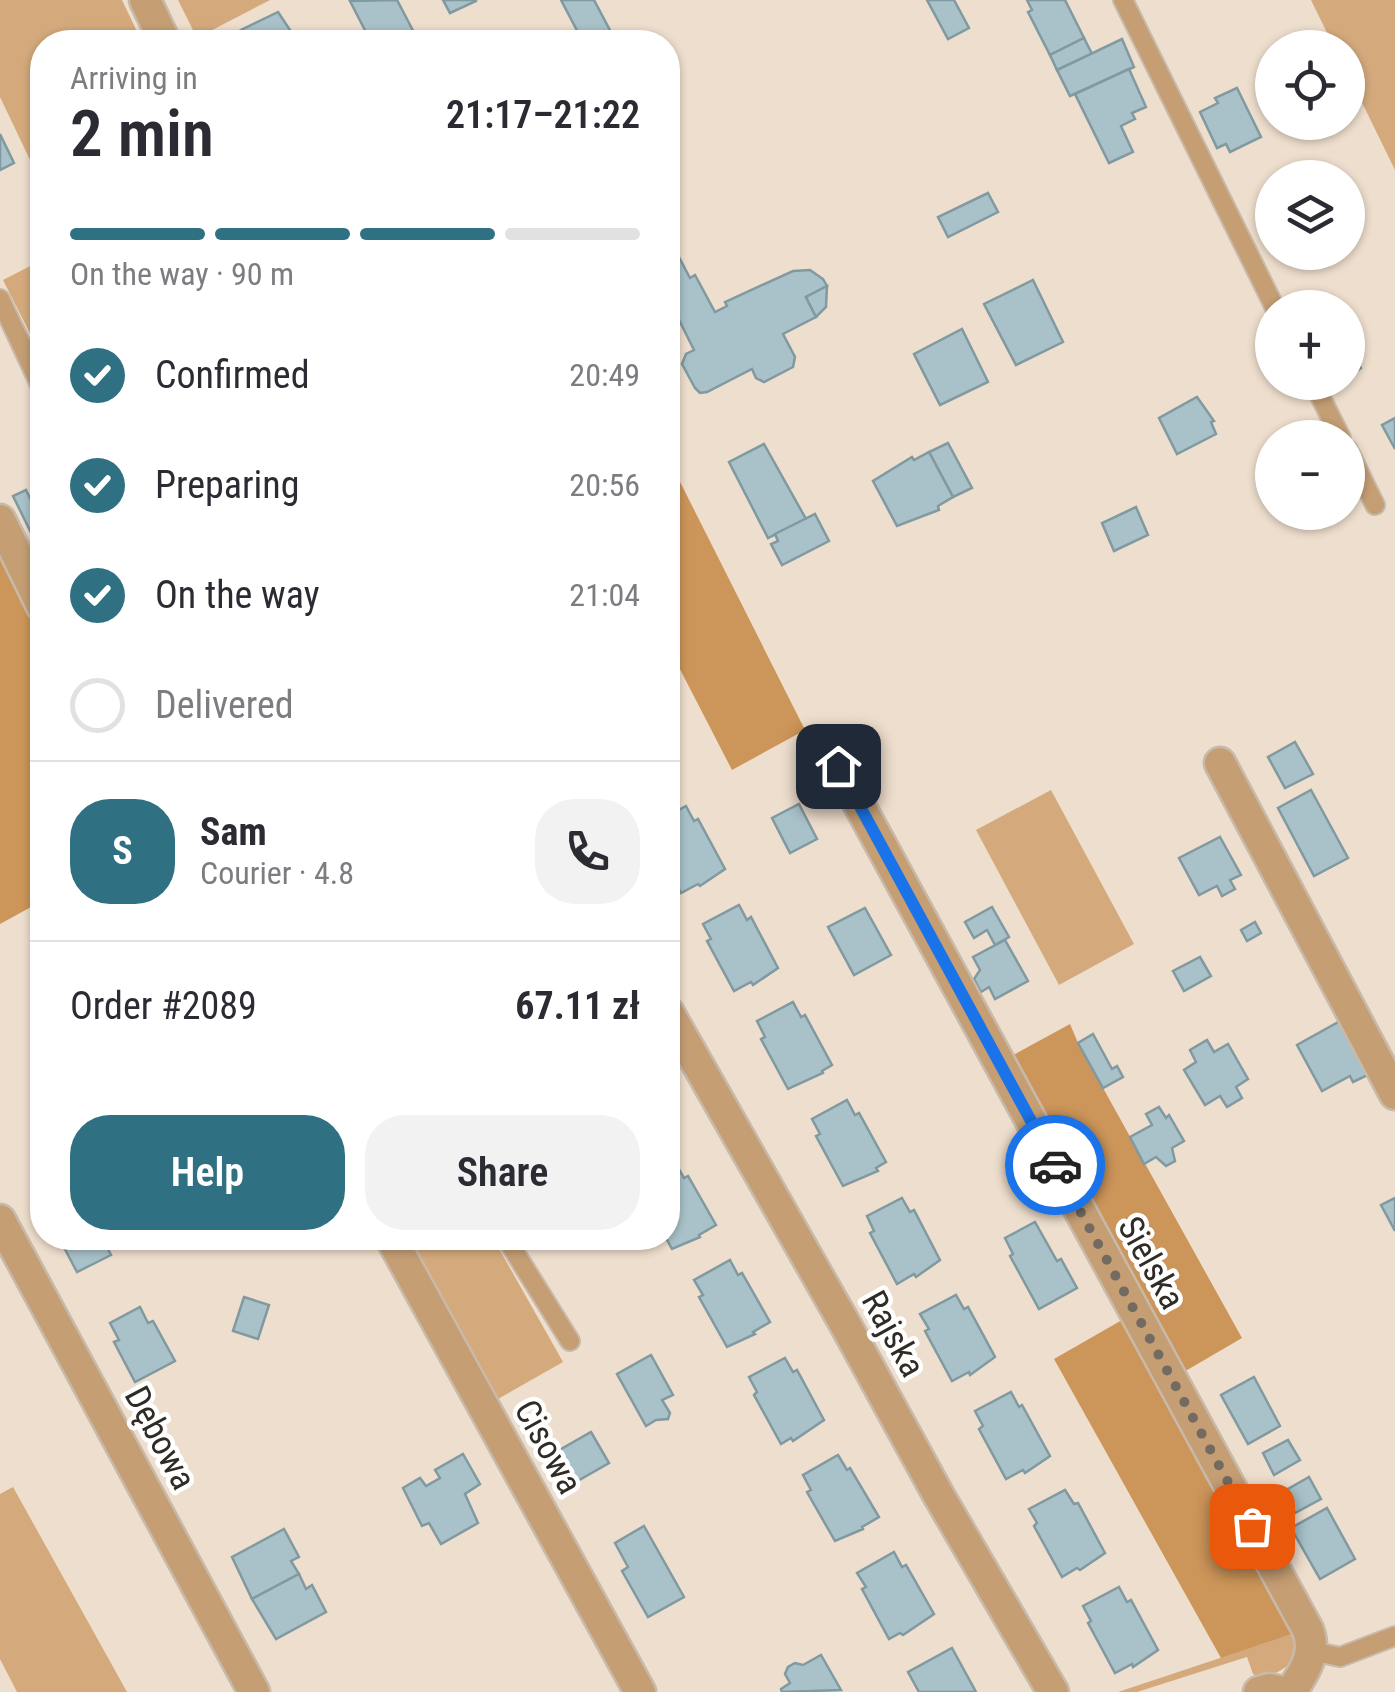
<!DOCTYPE html>
<meta charset="utf-8">
<style>
:root{--surface:#fff;--page:#f2f2f3;--text:#2b2b33;--muted:#7c7c81;--line:#e1e1e2;--accent:#2f7183}
body{margin:0;font-family:"Roboto Condensed",sans-serif;background:var(--page);color:var(--text);height:100vh;display:flex;flex-direction:column;font-size:38px;white-space:nowrap}
*{box-sizing:border-box;margin:0}
p{font-size:32px;color:var(--muted)}
.icon{flex:none;width:55px;height:55px;fill:none;stroke:currentColor;stroke-width:2;stroke-linecap:round;stroke-linejoin:round}
.map{position:relative;flex:1;overflow:hidden}
.panel{position:absolute;left:30px;top:30px;width:650px;height:1220px;display:flex;flex-direction:column;background:var(--surface);border-radius:40px;box-shadow:0 2px 8px #0004}
.panel>*{flex:none}
.controls{position:absolute;left:1255px;top:30px;display:grid;gap:20px}
.controls a{display:grid;place-items:center;width:110px;height:110px;border-radius:50%;background:var(--surface);box-shadow:0 2px 8px #0004;font-size:50px}
.pin{position:absolute;display:grid;place-items:center;width:85px;height:85px;color:#fff;margin:-42px;border-radius:20px;box-shadow:0 5px 15px #0006}
.courier{position:absolute;display:grid;place-items:center;width:100px;height:100px;margin:-50px;border:8px solid #1a73e8;border-radius:50%;background:#fff;color:#222;box-shadow:0 2px 12px #0007}
.head em{font-style:normal;font-weight:600}
.head div{display:flex;flex-direction:column-reverse}
.head{display:flex;align-items:center;justify-content:space-between;height:170px;padding:0 40px}
h1{font-size:65px;font-weight:600;line-height:75px}
.bar{display:grid;grid-template-columns:repeat(4,1fr);gap:15px 10px;align-content:center;height:120px;padding:0 40px}
.bar i{height:12px;border-radius:8px;background:var(--line)}
.bar .on{background:var(--accent)}
.bar p{grid-column:span 4}
.line{display:flex;align-items:center;gap:25px;padding:0 40px;border-top:2px solid var(--line)}
.line div{flex:1}
.round{display:grid;place-items:center;flex:none;width:105px;height:105px;border-radius:40px;background:var(--page)}
ol{padding:0 40px;list-style:none}
li{display:flex;align-items:center;gap:30px;height:110px}
li p{margin-inline-start:auto}
li .icon{padding:10px;border-radius:50%;background:var(--accent);color:#fff;stroke-width:4}
li:last-child{color:var(--muted)}
li i{width:55px;height:55px;border:5px solid var(--line);border-radius:50%}
.primary-button{display:flex;gap:20px;margin-top:auto;padding:20px 40px}
.primary-button a{flex:1;height:115px;border-radius:40px;background:var(--accent);color:#fff;font-size:40px;font-weight:600;line-height:115px;text-align:center}
.primary-button a+a{background:var(--page);color:var(--text)}
.map>svg:first-child{display:block}
</style>
<div class="map">
<svg width="1395" height="1692" viewBox="0 0 1395 1692">
<rect width="100%" height="100%" fill="#eedecd"/>
<!-- green -->
<g fill="#d4aa7d">
<polygon points="0,0 122,0 142,42 42,42 42,185 0,97"/>
<polygon points="178,0 270,0 197,38"/>
<polygon points="1311,0 1395,0 1395,170 1348,74 1348,48 1334,47"/>
<polygon points="42,260 42,357 3,280"/>
<polygon points="1051,790 1134,944 1059,985 976,830"/>
<polygon points="409,1238 493,1238 563,1362 498,1399"/>
<polygon points="13,1487 127,1692 17,1692 0,1659 0,1494"/>
<path d="M1295,1633L1300,1647C1290,1667 1283,1671 1262,1678L1253,1674L1247,1657L1137,1692H1118Z"/>
</g>
<!-- forest -->
<g fill="#cc9559">
<polygon points="668,458 805,730 732,770 668,646"/>
<polygon points="0,552 42,633 42,901 0,924"/>
<polygon points="1070,1024 1078,1043 1242,1338 1182,1373 1008,1058"/>
<polygon points="1122,1320 1295,1633 1221,1658 1054,1359"/>
</g>
<!-- building -->
<g fill="#a9c2c9" stroke="#8199a0" stroke-width="2.5">
<polygon points="397,0 419,42 371,42 350,1"/>
<polygon points="443,0 476,0 476,1 450,13"/>
<polygon points="561,0 594,0 613,36 601,42 583,42"/>
<polygon points="927,0 954,0 969,28 948,39"/>
<polygon points="1027,0 1065,0 1084,38 1050,55 1028,12 1032,10"/>
<polygon points="278,12 298,42 248,42 241,30"/>
<polygon points="1301,34 1307,48 1275,48"/>
<polygon points="1084,38 1092,54 1057,70 1050,55"/>
<polygon points="1122,39 1134,67 1070,96 1057,70"/>
<polygon points="1129,69 1146,107 1132,113 1135,119 1121,126 1133,152 1109,163 1075,94"/>
<polygon points="1237,88 1261,137 1230,152 1226,144 1217,148 1200,112 1218,103 1215,98"/>
<polygon points="0,134 14,163 0,170"/>
<polygon points="988,193 998,212 948,237 938,217"/>
<polygon points="675,235 678,239 671,242 690,278 695,275 715,312 727,306 725,302 793,271 810,270 823,279 827,286 806,297 816,317 783,334 795,357 793,367 764,382 756,378 752,369 707,392 700,393 695,388 682,364 686,354 694,350 675,312 678,310 674,302 668,305 668,239"/>
<polygon points="1033,280 1063,342 1016,365 984,304"/>
<polygon points="827,286 826,307 816,317 806,297"/>
<polygon points="962,329 988,382 940,405 914,354"/>
<polygon points="1348,358 1349,361 1357,358 1361,368 1348,378"/>
<polygon points="1197,397 1214,421 1211,422 1216,434 1177,454 1159,418"/>
<polygon points="1395,418 1395,449 1382,425"/>
<polygon points="948,443 972,488 953,497 929,452"/>
<polygon points="764,444 806,519 768,538 729,462"/>
<polygon points="929,452 953,497 938,506 939,510 897,526 873,481 912,457 914,460"/>
<polygon points="26,490 31,500 42,494 42,555 13,496"/>
<polygon points="1136,507 1148,535 1114,551 1102,523"/>
<polygon points="815,514 829,541 782,565 771,544 778,541 775,534"/>
<polygon points="1295,742 1313,774 1285,788 1268,757"/>
<polygon points="1311,790 1348,858 1314,876 1278,808"/>
<polygon points="799,804 817,839 790,853 772,818"/>
<polygon points="686,806 694,821 698,819 725,869 700,886 698,884 681,893 668,867 668,816"/>
<polygon points="1220,837 1241,875 1230,880 1235,889 1222,896 1217,886 1199,895 1179,858"/>
<polygon points="739,905 747,920 751,917 778,968 753,985 751,982 734,991 707,941 711,939 703,924"/>
<polygon points="992,907 1009,937 995,945 987,930 974,938 965,922"/>
<polygon points="865,908 891,955 854,975 828,927"/>
<polygon points="1255,922 1261,933 1247,941 1241,930"/>
<polygon points="1005,940 1028,981 995,999 989,987 981,992 974,979 980,970 973,957"/>
<polygon points="1200,957 1211,976 1184,991 1173,971"/>
<polygon points="793,1002 801,1017 805,1015 832,1065 822,1071 823,1073 788,1089 761,1039 765,1037 757,1021"/>
<polygon points="1342,1020 1370,1074 1353,1082 1350,1076 1322,1091 1297,1045"/>
<polygon points="1093,1034 1112,1069 1117,1066 1123,1077 1103,1088 1078,1043"/>
<polygon points="1207,1040 1214,1052 1228,1044 1248,1079 1236,1087 1242,1098 1227,1107 1220,1096 1205,1105 1184,1070 1196,1062 1190,1050"/>
<polygon points="847,1100 855,1115 859,1113 886,1162 876,1168 878,1171 843,1186 816,1136 820,1134 812,1119"/>
<polygon points="1159,1107 1166,1118 1169,1115 1184,1141 1172,1148 1175,1161 1166,1166 1156,1157 1144,1164 1130,1137 1152,1125 1146,1114"/>
<polygon points="675,1162 684,1178 688,1176 716,1225 699,1235 700,1237 672,1249 666,1238 668,1167"/>
<polygon points="902,1198 910,1212 914,1210 940,1260 916,1277 914,1274 897,1284 870,1233 874,1231 867,1216"/>
<polygon points="1395,1198 1395,1231 1381,1205"/>
<polygon points="1035,1222 1057,1261 1061,1259 1077,1288 1039,1309 1010,1256 1013,1254 1005,1238"/>
<polygon points="59,1238 102,1238 111,1255 77,1272"/>
<polygon points="730,1260 738,1275 742,1273 770,1322 753,1332 755,1334 727,1347 699,1297 703,1295 694,1280"/>
<polygon points="956,1295 964,1309 968,1307 995,1357 970,1375 969,1372 952,1381 925,1331 929,1329 920,1314"/>
<polygon points="244,1297 269,1305 258,1339 233,1331"/>
<polygon points="140,1307 148,1323 153,1321 175,1361 135,1382 114,1342 119,1340 110,1323"/>
<polygon points="651,1355 673,1395 662,1400 670,1413 668,1419 656,1420 646,1426 617,1374"/>
<polygon points="785,1358 793,1372 797,1370 824,1420 793,1441 791,1438 781,1444 754,1395 757,1392 749,1377"/>
<polygon points="1254,1377 1280,1426 1248,1444 1221,1395"/>
<polygon points="1011,1392 1019,1407 1022,1405 1050,1456 1025,1473 1023,1470 1006,1479 979,1429 983,1426 975,1411"/>
<polygon points="591,1432 609,1463 574,1483 556,1452"/>
<polygon points="1288,1440 1300,1460 1274,1475 1263,1453"/>
<polygon points="463,1454 480,1484 465,1494 478,1523 441,1544 429,1523 422,1526 403,1488 420,1478 426,1486 440,1478 435,1470"/>
<polygon points="838,1455 847,1470 850,1468 879,1517 862,1527 863,1529 835,1541 807,1492 811,1490 803,1475"/>
<polygon points="1309,1477 1321,1499 1295,1513 1290,1503 1280,1508 1274,1497"/>
<polygon points="1065,1490 1074,1504 1078,1503 1105,1553 1080,1570 1077,1568 1062,1577 1034,1526 1037,1523 1029,1509"/>
<polygon points="1327,1508 1355,1559 1320,1579 1291,1528"/>
<polygon points="644,1526 684,1597 648,1617 622,1571 628,1567 615,1543"/>
<polygon points="284,1529 299,1557 291,1561 299,1574 252,1599 232,1557"/>
<polygon points="894,1552 902,1567 906,1565 934,1614 903,1635 900,1633 889,1639 862,1589 866,1587 857,1573"/>
<polygon points="299,1574 306,1589 312,1585 326,1612 276,1639 252,1599"/>
<polygon points="1119,1587 1127,1602 1131,1600 1158,1650 1133,1667 1132,1664 1115,1673 1088,1623 1091,1621 1083,1606"/>
<polygon points="952,1648 976,1692 919,1692 908,1672"/>
<polygon points="821,1655 841,1690 782,1692 781,1689 790,1683 785,1674 788,1667 795,1663 803,1665"/>
</g>
<g fill="none" stroke-linecap="round" stroke-linejoin="round">
<!-- service casing -->
<g stroke="#c8baab" stroke-width="22">
<g id="service">
<polyline points="1123,0 1275,308"/>
<polyline points="0,299 42,389"/>
<polyline points="1313,382 1341,438"/>
<polyline points="1348,450 1375,505"/>
<polyline points="506,1238 570,1341"/>
<polyline points="1312,1651 1340,1657 1395,1636"/>
</g>
</g>
<!-- minor casing -->
<g stroke="#c8baab" stroke-width="35">
<g id="minor">
<polyline points="145,0 165,42"/>
<polyline points="0,520 42,606"/>
<polyline points="1220,763 1395,1094"/>
<path d="M838,766L1308,1630C1317,1654 1304,1672 1291,1692"/>
<polyline points="668,1012 845,1324 939,1496 1053,1692"/>
<polyline points="0,1220 254,1692"/>
<polyline points="391,1238 640,1692"/>
<polyline points="1259,1692 1269,1689 1283,1692"/>
</g>
</g>
<!-- service -->
<use href="#service" stroke="#c59e74" stroke-width="18"/>
<!-- minor -->
<use href="#minor" stroke="#c59e74" stroke-width="30"/>
</g>
<g fill="none" stroke-linecap="round" stroke-linejoin="round">
<!-- done -->
<polyline stroke="#736a60" stroke-width="10" stroke-dasharray="0 18" points="1055,1165 1252,1526"/>
<!-- route -->
<polyline stroke="#1a73e8" stroke-width="12" points="838,766 1055,1165"/>
</g>
<g text-anchor="middle" dominant-baseline="central" stroke-width="9" stroke-linejoin="round" paint-order="stroke">
<!-- street labels -->
<g font-size="35" fill="#312b25" stroke="#fff">
<text transform="translate(1151 1263) rotate(61)">Sielska</text>
<text transform="translate(893 1334) rotate(61)">Rajska</text>
<text transform="translate(160 1438) rotate(62)">Dębowa</text>
<text transform="translate(548 1447) rotate(61)">Cisowa</text>
</g>
</g>
</svg>
<div class="controls">
<a><svg class="icon" aria-label="locate" viewBox="0 0 24 24"><circle cx="12" cy="12" r="6"/><path d="M12 2v4M12 18v4M2 12h4M18 12h4"/></svg></a>
<a><svg class="icon" aria-label="layers" viewBox="0 0 24 24"><path d="M12 4l9 5-9 5-9-5zM3 14l9 5 9-5"/></svg></a>
<a>+</a>
<a>−</a>
</div>
<div class="pin" style="left:1252px;top:1526px;background:#ea580c"><svg class="icon" aria-label="bag" viewBox="0 0 24 24"><path d="M5 8h14l-1 12H6zM9 8a3 3 0 0 1 6 0"/></svg></div>
<div class="pin" style="left:838px;top:766px;background:#1f2937"><svg class="icon" aria-label="home" viewBox="0 0 24 24"><path d="M3 11l9-7 9 7M6 9v11h12V9"/></svg></div>
<div class="courier" style="left:1055px;top:1165px"><svg class="icon" aria-label="car" viewBox="0 0 24 24"><path d="M5 17H2v-5l4-1 3-4h7l3 4 3 1v5h-3M9 17h6M6 11h13"/><circle cx="7" cy="17" r="2"/><circle cx="17" cy="17" r="2"/></svg></div>
<section class="panel">
<div class="head"><div><h1>2 min</h1><p>Arriving in</p></div><em>21:17–21:22</em></div>
<div class="bar"><i class="on"></i><i class="on"></i><i class="on"></i><i></i><p>On the way · 90 m</p></div>
<ol>
<li><svg class="icon" aria-label="check" viewBox="0 0 24 24"><path d="M5 12l5 5 9-10"/></svg>Confirmed<p>20:49</p></li>
<li><svg class="icon" aria-label="check" viewBox="0 0 24 24"><path d="M5 12l5 5 9-10"/></svg>Preparing<p>20:56</p></li>
<li><svg class="icon" aria-label="check" viewBox="0 0 24 24"><path d="M5 12l5 5 9-10"/></svg>On the way<p>21:04</p></li>
<li><i></i>Delivered</li>
</ol>
<div class="line" style="height:180px"><b class="round" style="background:var(--accent);color:#fff">S</b><div><b>Sam</b><p>Courier · 4.8</p></div><a class="round"><svg class="icon" aria-label="phone" viewBox="0 0 24 24"><path d="M5 4h4l2 5-3 2q2 4 5 5l2-3 5 2v4C11 20 4 13 5 4z"/></svg></a></div>
<div class="line" style="height:130px"><div>Order #2089</div><b>67.11 zł</b></div>
<div class="primary-button"><a>Help</a><a>Share</a></div>
</section>
</div>
